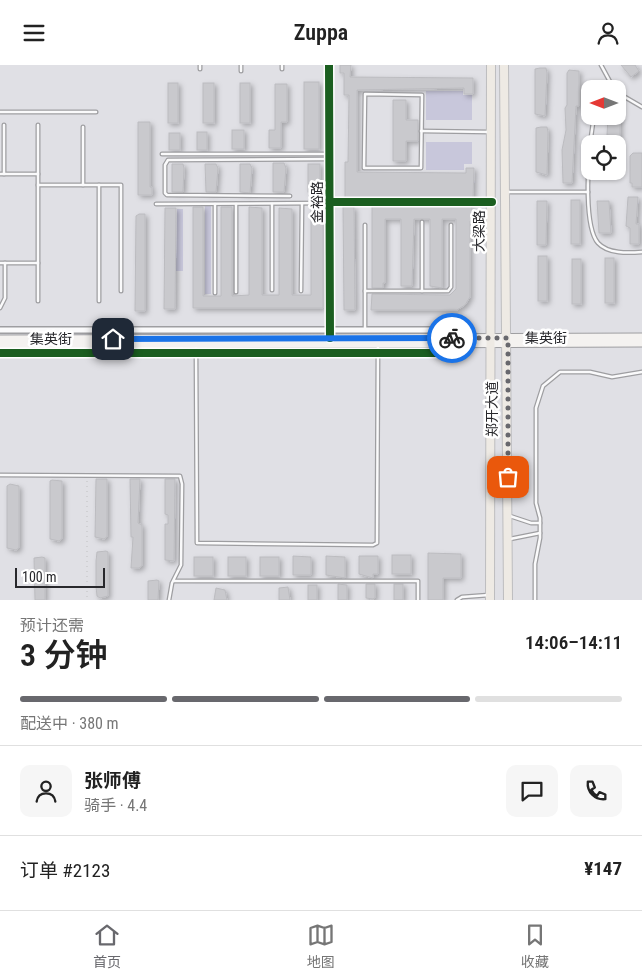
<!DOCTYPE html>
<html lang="zh">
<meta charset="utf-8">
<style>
:root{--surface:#fff;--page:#f6f6f6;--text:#222;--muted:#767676;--line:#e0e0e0;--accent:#68686d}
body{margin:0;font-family:"Roboto Condensed","Noto Sans SC",sans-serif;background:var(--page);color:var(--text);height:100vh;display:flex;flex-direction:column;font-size:19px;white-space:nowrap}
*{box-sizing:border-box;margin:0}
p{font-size:16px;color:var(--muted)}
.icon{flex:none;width:28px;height:28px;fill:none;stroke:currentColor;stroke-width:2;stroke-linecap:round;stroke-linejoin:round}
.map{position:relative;height:535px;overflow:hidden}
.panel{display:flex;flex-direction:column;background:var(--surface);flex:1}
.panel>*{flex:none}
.needle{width:32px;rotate:270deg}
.fabs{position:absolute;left:581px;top:15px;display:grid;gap:10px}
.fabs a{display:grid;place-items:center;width:45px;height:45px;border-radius:10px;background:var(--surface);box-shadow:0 1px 4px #0004;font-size:25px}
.scale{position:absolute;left:15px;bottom:12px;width:90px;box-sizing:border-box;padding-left:5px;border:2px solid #28282c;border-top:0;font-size:14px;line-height:18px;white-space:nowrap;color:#28282c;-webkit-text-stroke:4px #fff;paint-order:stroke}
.pin{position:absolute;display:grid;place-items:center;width:42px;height:42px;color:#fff;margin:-21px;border-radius:10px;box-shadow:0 2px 8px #0006}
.courier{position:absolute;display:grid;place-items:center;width:50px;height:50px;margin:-25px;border:4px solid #1a73e8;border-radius:50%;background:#fff;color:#222;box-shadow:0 1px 6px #0007}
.headline em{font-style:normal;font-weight:600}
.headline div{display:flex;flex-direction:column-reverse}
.headline{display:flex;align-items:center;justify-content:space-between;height:85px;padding:0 20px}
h1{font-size:32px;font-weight:600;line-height:38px}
.bar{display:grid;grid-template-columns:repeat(4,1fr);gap:8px 5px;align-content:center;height:60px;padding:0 20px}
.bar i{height:6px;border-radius:4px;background:var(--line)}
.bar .active{background:var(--accent)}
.bar p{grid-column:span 4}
.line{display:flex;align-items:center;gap:12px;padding:0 20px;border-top:1px solid var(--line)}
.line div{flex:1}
.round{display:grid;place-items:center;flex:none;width:52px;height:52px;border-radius:10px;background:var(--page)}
header{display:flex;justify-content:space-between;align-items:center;height:65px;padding:0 20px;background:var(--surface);font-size:22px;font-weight:600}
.tabs{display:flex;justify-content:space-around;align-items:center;height:70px;border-top:1px solid var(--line);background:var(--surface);font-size:14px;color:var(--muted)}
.tabs a{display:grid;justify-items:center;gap:2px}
.tabs .active{color:var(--accent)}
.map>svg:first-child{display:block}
</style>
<header><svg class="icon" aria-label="menu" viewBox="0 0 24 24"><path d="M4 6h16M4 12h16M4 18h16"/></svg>Zuppa<svg class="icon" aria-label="person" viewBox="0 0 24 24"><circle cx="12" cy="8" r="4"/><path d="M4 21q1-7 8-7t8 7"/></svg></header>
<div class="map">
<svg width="642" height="535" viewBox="0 0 642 535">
<defs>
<filter id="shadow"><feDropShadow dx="2.5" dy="2.5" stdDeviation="2.5" flood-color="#0004"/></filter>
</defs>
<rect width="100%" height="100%" fill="#e0e0e5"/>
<!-- green -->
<g fill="#c8c7db">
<polygon points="426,26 463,26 463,30 472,30 472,55 426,55"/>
<polygon points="426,77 472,77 472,99 464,99 464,105 426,105"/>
<rect x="205" y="141" width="6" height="88"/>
<polygon points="177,144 183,144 183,206 176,206"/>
</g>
<!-- building -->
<g fill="#c9c9cd" stroke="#bcbcc0" filter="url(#shadow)">
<polygon points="340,0 351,0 350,12 473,13 473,29 464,29 464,23 357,25 357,107 466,108 466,103 474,103 473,133 345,133 345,97 348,97 349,30 344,30 344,8 340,8"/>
<polygon points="621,0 635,0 639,6 631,12"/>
<polygon points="540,3 546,3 547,8 545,51 535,49 535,4"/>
<polygon points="569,5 579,6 579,41 576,41 572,118 563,118 562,85 566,65 565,43 567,40 567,8"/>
<rect x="304" y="17" width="15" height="67"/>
<rect x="168" y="18" width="10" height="40"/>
<rect x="203" y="18" width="11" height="40"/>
<rect x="240" y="18" width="10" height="40"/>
<polygon points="275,19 287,19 287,57 281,57 281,83 269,83 269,65 275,65"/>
<polygon points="393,35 406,35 406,55 418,55 418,76 406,76 406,96 393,96"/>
<polygon points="608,51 620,51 620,72 607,70"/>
<polygon points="138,57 150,57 150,122 152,122 152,130 138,130"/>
<polygon points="541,62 547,62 548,67 547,110 536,107 536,63"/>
<rect x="232" y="65" width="12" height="19"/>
<rect x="197" y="67" width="10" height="18"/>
<rect x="169" y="68" width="11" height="17"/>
<polygon points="633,88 642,88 642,122 632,122 632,118 630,118 630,91"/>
<polygon points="273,98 284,98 286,103 284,127 273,127"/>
<polygon points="172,99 183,99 184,103 183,127 172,127"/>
<polygon points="205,99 216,99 218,103 216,127 206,127"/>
<polygon points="240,99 250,99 252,103 250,128 240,127"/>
<rect x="308" y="99" width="12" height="28"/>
<polygon points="628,132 638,132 636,159 639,159 639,179 630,179 630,163 626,161"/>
<rect x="571" y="135" width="9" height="44"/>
<polygon points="537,136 547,136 546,180 537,180"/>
<polygon points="597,136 609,136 611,168 599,168"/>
<polygon points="472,141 472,156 470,156 470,232 465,240 457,245 371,245 372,229 450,230 456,224 456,154 442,154 442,223 430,221 430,154 414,154 412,221 401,221 401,154 385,154 385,218 383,218 383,223 372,223 372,142"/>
<polygon points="193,142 203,142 203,231 221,231 221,142 232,142 232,231 249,230 249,142 262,143 262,230 279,230 279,143 292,144 292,230 311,230 311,143 323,143 323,243 193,243"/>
<polygon points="343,142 354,142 355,245 344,245"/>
<polygon points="165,143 176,143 175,244 164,244"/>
<polygon points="139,149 145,149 145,246 135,246 136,151"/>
<rect x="538" y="191" width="9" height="45"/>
<rect x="605" y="193" width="9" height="45"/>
<rect x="572" y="194" width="9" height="45"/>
<polygon points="96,414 107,414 107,472 104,474 95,472"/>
<polygon points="130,414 140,414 138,458 142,460 142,501 139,503 131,503 133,472 131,472"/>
<polygon points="165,414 175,414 174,496 165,495 165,459 168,459 168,450 165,449"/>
<polygon points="52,415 62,416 62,474 59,476 50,474 50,416"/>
<polygon points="10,419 19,421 19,483 16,485 7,483 7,421"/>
<polygon points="106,486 108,487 108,531 100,533 97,531 96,522 96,496 97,487"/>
<polygon points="428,488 461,489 461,513 443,513 443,535 428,535"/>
<rect x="392" y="490" width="19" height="19"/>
<polygon points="293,491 311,492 311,510 293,510"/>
<polygon points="326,491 345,492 345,513 326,510"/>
<polygon points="359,491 378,491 378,509 373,509 373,513 359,509"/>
<polygon points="42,492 45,493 45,535 35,535 34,493"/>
<rect x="194" y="492" width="19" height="19"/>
<rect x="228" y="492" width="18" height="19"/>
<rect x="260" y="492" width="19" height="19"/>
<polygon points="157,515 159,516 158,535 148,535 148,516"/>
<polygon points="338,519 347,520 347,535 338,535"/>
<polygon points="366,519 375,519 375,533 373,534 366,533"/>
<rect x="394" y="519" width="9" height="16"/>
<rect x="308" y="520" width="9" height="15"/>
<polygon points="288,522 290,535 279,535 279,523"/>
<polygon points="216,523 225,525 227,535 214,535"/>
</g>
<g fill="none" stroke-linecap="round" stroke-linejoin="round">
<!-- service casing -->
<g stroke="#9e9ea1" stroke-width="5">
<g id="service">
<polyline points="282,0 282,4"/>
<polyline points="601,0 614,24"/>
<polyline points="200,4 200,0"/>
<polyline points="241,6 241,0"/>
<polyline points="618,28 642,42"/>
<polygon points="365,29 422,30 421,103 364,103"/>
<polyline points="0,47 96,47"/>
<polyline points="4,60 4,109"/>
<polyline points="38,60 38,236"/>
<polyline points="83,62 83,120"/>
<polyline points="421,66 490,67"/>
<path d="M590,79C588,100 584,162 598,178C608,189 628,188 642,187"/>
<polyline points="590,79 594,51"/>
<polyline points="162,89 328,89"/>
<polyline points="0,109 38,109"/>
<polyline points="38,120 121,120 121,226"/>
<polyline points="99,120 99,236"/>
<polyline points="507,127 588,127"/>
<polyline points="290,131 167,130 165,128 165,100 168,95 328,94"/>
<polyline points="156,139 329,138"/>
<polyline points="215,139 215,228"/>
<polyline points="236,139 236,227"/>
<polyline points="272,139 272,225"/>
<polyline points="365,160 365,265"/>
<polyline points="0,198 38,198"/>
<polyline points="301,226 302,139"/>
<polyline points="365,226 448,226 451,222 451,160"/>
<polyline points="422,226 422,157"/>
<polyline points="0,243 5,233 5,198"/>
<polyline points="196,281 197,478 373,480 377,478 378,279"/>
<polyline points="0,410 180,411 182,419 181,500 172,518 169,535"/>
<polyline points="510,451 531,458 540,458"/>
<polyline points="510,474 540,468"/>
<polyline points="174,516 418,516 418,535"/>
<polyline points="457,535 462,532 489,530"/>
<polyline points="535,535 535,499 540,473 540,453 536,438 536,343 543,321 560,307 590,307 612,312 642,307"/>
</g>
</g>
<!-- minor casing -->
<g stroke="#9e9ea1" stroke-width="8">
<g id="minor">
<polyline points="329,137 492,137"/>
<polyline points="0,265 453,265 465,271"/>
<polyline points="0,288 457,288 469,279"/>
</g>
</g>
<!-- tertiary casing -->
<g stroke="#9e9ea1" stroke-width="9">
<polyline id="tertiary" points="329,0 330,273"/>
</g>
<!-- secondary casing -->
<g stroke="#9e9ea1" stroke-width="9">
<g id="secondary">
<polyline points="0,274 642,272"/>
<polyline points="0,280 642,278"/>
</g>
</g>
<!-- primary casing -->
<g stroke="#bdbdbf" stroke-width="10">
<g id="primary">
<polyline points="504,0 508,535"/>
<polyline points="490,535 491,0"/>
</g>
</g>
<!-- path -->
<polyline stroke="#c0c0c1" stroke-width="1" stroke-dasharray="1 4" stroke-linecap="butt" points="87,416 87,535"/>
<!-- service -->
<use href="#service" stroke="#fafafb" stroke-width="2.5"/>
<!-- minor -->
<use href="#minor" stroke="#fafafb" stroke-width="5"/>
<!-- tertiary -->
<use href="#tertiary" stroke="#fafafb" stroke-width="6"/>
<!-- secondary -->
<use href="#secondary" stroke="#f4f2f0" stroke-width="7"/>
<!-- primary -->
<use href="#primary" stroke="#eeeae4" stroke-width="8"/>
<!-- cycleway casing -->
<g stroke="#fff" stroke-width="11">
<g id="cycleway">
<polyline points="329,0 330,273"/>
<polyline points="329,137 492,137"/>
<polyline points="0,288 457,288 470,279"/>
</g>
</g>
<!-- cycleway -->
<use href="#cycleway" stroke="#1b5e20" stroke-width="8"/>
</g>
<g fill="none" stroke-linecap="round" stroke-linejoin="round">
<!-- done -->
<polyline stroke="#68686d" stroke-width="5" stroke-dasharray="0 9" points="452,273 508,273 508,412"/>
<!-- route -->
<polyline stroke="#1a73e8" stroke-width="6" points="113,274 452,273"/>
</g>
<g text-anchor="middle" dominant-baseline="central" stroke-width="5" stroke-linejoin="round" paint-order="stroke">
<!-- street labels -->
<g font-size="14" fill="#28282c" stroke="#fff">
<text transform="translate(317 137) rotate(-90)">金裕路</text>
<text transform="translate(479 166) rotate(-90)">大梁路</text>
<text x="546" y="273">集英街</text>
<text x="51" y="274">集英街</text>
<text transform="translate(492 344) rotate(-90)">郑开大道</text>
</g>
</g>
</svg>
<div class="fabs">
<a><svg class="needle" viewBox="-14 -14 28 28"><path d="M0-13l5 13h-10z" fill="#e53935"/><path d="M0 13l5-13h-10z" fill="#767676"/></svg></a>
<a><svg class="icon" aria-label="locate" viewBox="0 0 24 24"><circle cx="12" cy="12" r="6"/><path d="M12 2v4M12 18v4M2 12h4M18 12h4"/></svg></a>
</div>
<div class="scale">100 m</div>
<div class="pin" style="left:508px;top:412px;background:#ea580c"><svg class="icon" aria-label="bag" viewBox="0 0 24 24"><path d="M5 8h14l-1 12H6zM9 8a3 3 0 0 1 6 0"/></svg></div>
<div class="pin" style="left:113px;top:274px;background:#1f2937"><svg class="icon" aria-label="home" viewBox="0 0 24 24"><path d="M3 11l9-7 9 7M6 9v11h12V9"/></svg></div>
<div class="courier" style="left:452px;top:273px"><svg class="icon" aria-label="bike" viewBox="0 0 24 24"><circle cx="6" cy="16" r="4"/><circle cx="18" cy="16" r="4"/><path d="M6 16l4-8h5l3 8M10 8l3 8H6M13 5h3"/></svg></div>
</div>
<section class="panel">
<div class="headline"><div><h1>3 分钟</h1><p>预计还需</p></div><em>14:06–14:11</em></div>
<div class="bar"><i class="active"></i><i class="active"></i><i class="active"></i><i></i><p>配送中 · 380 m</p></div>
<div class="line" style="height:90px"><a class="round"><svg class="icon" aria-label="person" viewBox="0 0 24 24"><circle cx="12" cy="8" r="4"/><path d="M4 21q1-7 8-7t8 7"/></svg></a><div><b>张师傅</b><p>骑手 · 4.4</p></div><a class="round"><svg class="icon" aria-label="chat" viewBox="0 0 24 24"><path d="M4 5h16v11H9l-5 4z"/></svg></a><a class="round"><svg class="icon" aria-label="phone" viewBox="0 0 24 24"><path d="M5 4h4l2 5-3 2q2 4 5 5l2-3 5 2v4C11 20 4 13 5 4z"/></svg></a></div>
<div class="line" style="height:65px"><div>订单 #2123</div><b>¥147</b></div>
</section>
<nav class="tabs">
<a class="active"><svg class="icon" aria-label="home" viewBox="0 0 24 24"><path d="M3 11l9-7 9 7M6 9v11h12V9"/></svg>首页</a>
<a><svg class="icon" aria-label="map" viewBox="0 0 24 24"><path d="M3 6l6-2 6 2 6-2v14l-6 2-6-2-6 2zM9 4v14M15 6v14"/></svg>地图</a>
<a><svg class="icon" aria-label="saved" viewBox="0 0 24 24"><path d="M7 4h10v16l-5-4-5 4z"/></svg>收藏</a>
</nav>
